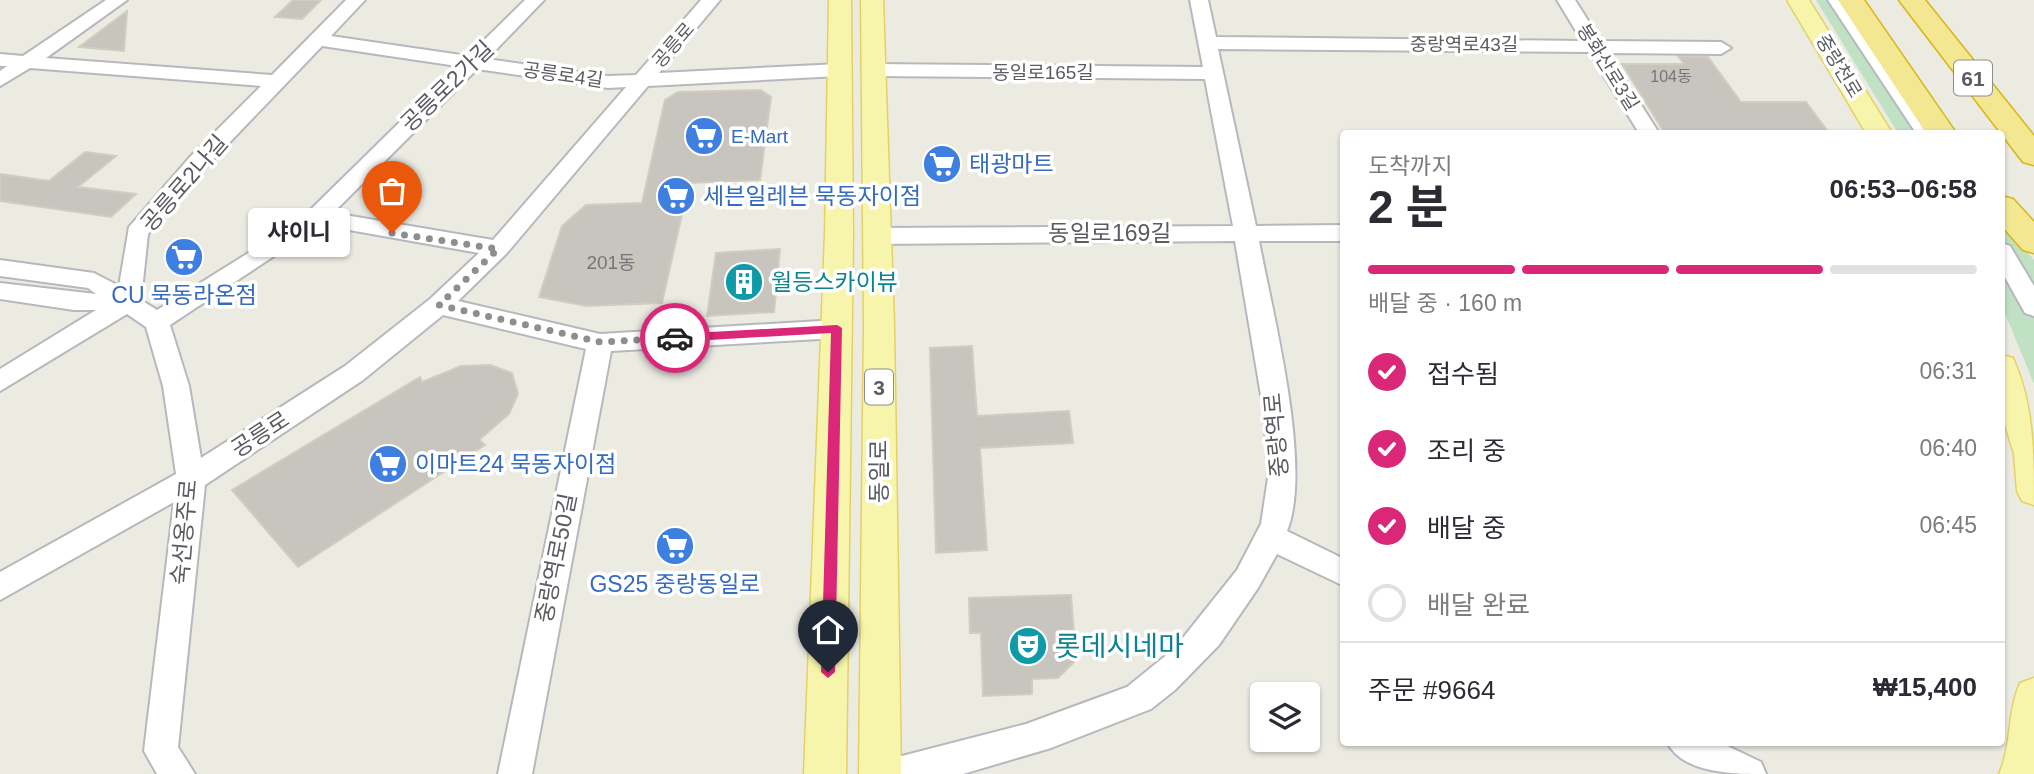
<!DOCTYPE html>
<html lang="ko">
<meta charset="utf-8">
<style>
:root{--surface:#fff;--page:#f7f7f7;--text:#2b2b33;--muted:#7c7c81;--line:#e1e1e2;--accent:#db2777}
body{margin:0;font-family:Helvetica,"Noto Sans KR",sans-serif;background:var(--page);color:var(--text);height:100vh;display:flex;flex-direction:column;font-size:26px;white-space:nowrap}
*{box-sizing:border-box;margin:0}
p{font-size:23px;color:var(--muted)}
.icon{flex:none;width:38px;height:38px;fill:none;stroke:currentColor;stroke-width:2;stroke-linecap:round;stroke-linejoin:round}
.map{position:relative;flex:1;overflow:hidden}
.panel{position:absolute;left:1340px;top:130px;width:665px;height:616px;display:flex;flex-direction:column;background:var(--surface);border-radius:7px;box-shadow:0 2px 5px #0004}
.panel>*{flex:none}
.controls{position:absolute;left:1250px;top:682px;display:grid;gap:14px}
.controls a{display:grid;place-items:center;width:70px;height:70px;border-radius:7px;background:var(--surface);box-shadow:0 2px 5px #0004;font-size:35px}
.pin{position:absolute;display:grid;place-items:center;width:60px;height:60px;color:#fff;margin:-72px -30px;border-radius:50% 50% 50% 0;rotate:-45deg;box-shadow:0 0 7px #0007}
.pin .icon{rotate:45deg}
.courier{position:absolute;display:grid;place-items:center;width:70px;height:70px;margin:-35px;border:5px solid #db2777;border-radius:50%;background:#fff;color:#222;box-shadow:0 2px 9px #0007}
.bubble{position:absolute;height:49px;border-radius:7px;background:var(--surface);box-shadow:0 2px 5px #0004;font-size:23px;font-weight:700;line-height:49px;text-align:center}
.headline em{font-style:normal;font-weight:700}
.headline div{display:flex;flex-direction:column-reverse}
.headline{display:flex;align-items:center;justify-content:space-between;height:119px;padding:0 28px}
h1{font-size:46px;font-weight:700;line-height:52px}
.bar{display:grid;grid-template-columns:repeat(4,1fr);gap:10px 7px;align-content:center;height:84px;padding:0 28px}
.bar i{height:9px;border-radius:5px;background:var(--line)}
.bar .active{background:var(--accent)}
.bar p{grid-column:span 4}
.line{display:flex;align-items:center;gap:18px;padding:0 28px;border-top:2px solid var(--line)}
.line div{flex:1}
ol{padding:0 28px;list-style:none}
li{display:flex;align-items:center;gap:21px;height:77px}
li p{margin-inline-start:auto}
li .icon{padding:7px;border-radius:50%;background:var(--accent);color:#fff;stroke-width:4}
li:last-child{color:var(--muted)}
li i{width:38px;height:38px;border:4px solid var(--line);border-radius:50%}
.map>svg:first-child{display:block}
</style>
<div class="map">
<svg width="2034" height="774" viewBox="0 0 2034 774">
<rect width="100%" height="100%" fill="#ecebe2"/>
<!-- green -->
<g fill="#c0e1c4">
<polygon points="1816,0 1841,0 1934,133 1898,133"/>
<polygon points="2002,222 2034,260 2034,384 2002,306"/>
</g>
<!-- building -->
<g fill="#c7c5be" stroke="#d0cdc1" stroke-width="2">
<polygon points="293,0 321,0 302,19 275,17"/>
<polygon points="127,11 124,51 79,47"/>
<polygon points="1678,56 1708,57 1741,102 1806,102 1829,133 1664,132 1622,64 1684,64"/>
<polygon points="761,90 771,97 760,180 689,183 662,303 587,306 539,297 562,226 586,205 642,203 665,100 678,92"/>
<polygon points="85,152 116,156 78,187 136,194 111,217 0,201 0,174 49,181"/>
<polygon points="780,249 774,312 707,316 716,253"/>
<polygon points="972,346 977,416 1069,411 1073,443 980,448 987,550 936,553 930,348"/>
<polygon points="490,365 512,373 518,394 509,414 479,440 485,445 298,567 232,490 420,377 422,382 461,366"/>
<polygon points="1071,595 1076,660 1058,678 1032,679 1032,694 983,696 981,633 970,633 969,598"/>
</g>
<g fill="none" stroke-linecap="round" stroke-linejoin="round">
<!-- minor casing -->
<g stroke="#b7b8bd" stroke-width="4">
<g id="minor">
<path d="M106,0H127L46,58L272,75L346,0H365L331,36L468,56L525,0H544L487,59L608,76L636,75L701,0H720L659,73L839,64L849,70L839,76L648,86L506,254L458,301L600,334L837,320L846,323L850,329L846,335L837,338L611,351L532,774H498L586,349L443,315L363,380L205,485L178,747L195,774H157L144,751L174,502L0,600V572L176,474L163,386L146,327L127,314L0,391V369L96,310H74L0,299V283L96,294L88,288L0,276V260L94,273L119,286L129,227L190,157L261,86L30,68L0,86V71L7,66H0V54L23,56ZM322,46L457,66L298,222L157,310L141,300L148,234L206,167ZM477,69L608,88L626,87L493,240L333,213ZM321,225L479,253L430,299L345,366L201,458L189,386L170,325Z"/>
<path d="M1190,0H1208L1216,37L1582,41L1557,0H1575L1601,41L1721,42L1731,48L1721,54L1608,53L1659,133H1639L1589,52L1218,49L1256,226L1344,225V241H1259C1272,311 1313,467 1287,531L1344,559V586L1277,554L1258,588L1219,645L1175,690L1151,709L1051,748L963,774H881L886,762L898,757L1026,724L1127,687L1174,649L1237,570L1261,524L1268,478L1264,413L1235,241L876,244L868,241L864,236L868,231L876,228L1233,226L1205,79L872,76L862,70L872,64L1203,67Z"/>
<polygon points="1828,0 1846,0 1936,133 1916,133"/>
<polygon points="2002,243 2010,246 2034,286 2034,316 2025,313 2002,272"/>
<path d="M1667,742H1719L1761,762L1766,774C1734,774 1683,774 1667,742Z"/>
</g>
</g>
<!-- major casing -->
<g stroke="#e4d163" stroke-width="3">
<g id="major">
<polygon points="829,0 851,0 853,234 846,774 804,774 825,234"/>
<polygon points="861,0 883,0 894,326 901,774 859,774 864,326"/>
<polygon points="1787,0 1809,0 1892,133 1866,133"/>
<path d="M2002,355L2013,358C2034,404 2034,454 2034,505L2022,501L2017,491L2014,454L2002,415Z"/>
<path d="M2034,678V774H1999C2012,745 2007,712 2020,683Z"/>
</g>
</g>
<!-- highway casing -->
<g stroke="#d9b614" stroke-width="3">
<g id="highway">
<polygon points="1838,0 1864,0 1956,133 1926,133"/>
<polygon points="1899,0 1925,0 2034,136 2034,165 2023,162"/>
<polygon points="2002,196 2013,199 2034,222 2034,253 2023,250 2002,226"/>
</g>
</g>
<!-- minor -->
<use href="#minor" fill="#fff" fill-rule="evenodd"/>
<!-- major -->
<use href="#major" fill="#f7f5ab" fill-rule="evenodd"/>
<!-- highway -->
<use href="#highway" fill="#f3e792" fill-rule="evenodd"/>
</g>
<!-- route -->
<polygon fill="#db2777" points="837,325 842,328 835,672 828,678 821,672 831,333 675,342 670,338 675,334"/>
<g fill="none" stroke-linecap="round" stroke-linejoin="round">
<!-- done -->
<polyline stroke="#8d8e8e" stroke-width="7" stroke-dasharray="0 12.6" points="392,233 498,249 439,305 600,342 675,338"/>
</g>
<!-- icons -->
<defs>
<g id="supermarket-disc" transform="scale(2.0125)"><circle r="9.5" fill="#3f7fe0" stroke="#fff"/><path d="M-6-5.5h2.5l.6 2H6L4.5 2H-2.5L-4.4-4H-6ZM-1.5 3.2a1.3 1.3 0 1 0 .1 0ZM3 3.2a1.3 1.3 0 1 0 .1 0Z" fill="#fff"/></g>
<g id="building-disc" transform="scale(2.0125)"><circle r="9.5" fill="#0f9aa8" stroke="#fff"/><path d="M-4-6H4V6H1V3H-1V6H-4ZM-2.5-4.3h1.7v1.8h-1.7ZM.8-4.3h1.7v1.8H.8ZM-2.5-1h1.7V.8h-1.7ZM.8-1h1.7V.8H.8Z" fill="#fff"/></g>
<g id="theatre-disc" transform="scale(2.0125)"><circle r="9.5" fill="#0f9aa8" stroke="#fff"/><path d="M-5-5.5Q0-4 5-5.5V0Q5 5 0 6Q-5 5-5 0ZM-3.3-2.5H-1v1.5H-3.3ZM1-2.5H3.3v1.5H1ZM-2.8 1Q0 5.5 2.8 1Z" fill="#fff"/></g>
</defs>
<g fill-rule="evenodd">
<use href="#supermarket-disc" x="704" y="136"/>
<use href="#supermarket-disc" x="942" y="164"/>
<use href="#supermarket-disc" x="676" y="196"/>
<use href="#supermarket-disc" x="184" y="257"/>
<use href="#building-disc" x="744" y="282"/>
<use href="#supermarket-disc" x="388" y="464"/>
<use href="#supermarket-disc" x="675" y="546"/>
<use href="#theatre-disc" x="1028" y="646"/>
</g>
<g text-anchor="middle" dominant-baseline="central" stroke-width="7" stroke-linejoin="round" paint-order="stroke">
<!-- far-number labels -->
<g font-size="16" fill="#757678">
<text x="1671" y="76">104동</text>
</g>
<!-- far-street labels -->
<g font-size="19" fill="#5a5c61" stroke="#fff">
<text x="1464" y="44">중랑역로43길</text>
<text transform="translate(673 45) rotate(-49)">공릉로</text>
<text transform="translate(1839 66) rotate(59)">중랑천로</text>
<text transform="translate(1608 67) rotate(58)">봉화산로3길</text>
<text x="1043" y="72">동일로165길</text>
<text transform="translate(563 75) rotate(8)">공릉로4길</text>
</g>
<!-- far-shop labels -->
<g font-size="19" fill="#366cbe" stroke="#fff" text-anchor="start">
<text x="731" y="136">E-Mart</text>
</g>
<!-- number labels -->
<g font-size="19" fill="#757678">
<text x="611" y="262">201동</text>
</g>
<!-- shield labels -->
<g fill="#fff" stroke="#8c8d90" stroke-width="2">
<rect x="1954" y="60.5" width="38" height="35" rx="5"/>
<rect x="865" y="369.5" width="28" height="35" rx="5"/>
</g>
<g font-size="21" font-weight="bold" fill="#5a5c61">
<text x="1973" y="78">61</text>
<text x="879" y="387">3</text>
</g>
<!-- street labels -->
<g font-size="23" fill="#5a5c61" stroke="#fff">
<text transform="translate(447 86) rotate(-44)">공릉로2가길</text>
<text transform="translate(184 183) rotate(-49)">공릉로2나길</text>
<text x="1110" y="233">동일로169길</text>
<text transform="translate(260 434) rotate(-33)">공릉로</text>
<text transform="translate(1276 435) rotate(-95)">중랑역로</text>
<text transform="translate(879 471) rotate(-90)">동일로</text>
<text transform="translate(184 532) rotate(-85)">숙선옹주로</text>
<text transform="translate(556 558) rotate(-79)">중랑역로50길</text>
</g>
<!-- shop labels -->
<g font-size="23" fill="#366cbe" stroke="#fff" text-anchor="start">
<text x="969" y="164">태광마트</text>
<text x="703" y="196">세븐일레븐 묵동자이점</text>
<text x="184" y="295" text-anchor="middle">CU 묵동라온점</text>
<text x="415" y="464">이마트24 묵동자이점</text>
<text x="675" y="584" text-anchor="middle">GS25 중랑동일로</text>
</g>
<!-- culture labels -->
<g font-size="23" fill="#0d838f" stroke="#fff" text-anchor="start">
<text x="771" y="282">월등스카이뷰</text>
</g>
<!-- near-culture labels -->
<g font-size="28" fill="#0d838f" stroke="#fff" text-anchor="start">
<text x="1055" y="646">롯데시네마</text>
</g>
</g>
</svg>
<div class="controls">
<a><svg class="icon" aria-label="layers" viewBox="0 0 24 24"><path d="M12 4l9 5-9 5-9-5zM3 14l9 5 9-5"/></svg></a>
</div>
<div class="pin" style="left:392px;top:233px;background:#ea580c"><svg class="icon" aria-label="bag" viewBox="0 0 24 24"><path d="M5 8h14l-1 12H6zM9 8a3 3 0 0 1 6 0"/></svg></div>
<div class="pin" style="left:828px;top:672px;background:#1f2937"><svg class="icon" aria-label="home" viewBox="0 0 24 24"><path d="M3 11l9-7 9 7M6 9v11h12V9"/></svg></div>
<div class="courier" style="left:675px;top:338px"><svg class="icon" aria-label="car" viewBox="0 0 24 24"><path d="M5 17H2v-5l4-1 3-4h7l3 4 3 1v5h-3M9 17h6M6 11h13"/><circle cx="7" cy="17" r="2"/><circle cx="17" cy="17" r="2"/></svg></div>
<div class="bubble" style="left:248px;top:208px;width:102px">샤이니</div>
<section class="panel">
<div class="headline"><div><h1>2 분</h1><p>도착까지</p></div><em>06:53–06:58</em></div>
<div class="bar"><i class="active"></i><i class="active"></i><i class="active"></i><i></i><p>배달 중 · 160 m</p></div>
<ol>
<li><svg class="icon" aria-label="check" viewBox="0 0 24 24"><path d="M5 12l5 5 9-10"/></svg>접수됨<p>06:31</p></li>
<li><svg class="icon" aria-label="check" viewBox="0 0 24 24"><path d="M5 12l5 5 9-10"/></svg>조리 중<p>06:40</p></li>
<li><svg class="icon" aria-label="check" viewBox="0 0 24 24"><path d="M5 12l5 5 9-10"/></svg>배달 중<p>06:45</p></li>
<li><i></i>배달 완료</li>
</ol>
<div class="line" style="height:91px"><div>주문 #9664</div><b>₩15,400</b></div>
</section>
</div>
